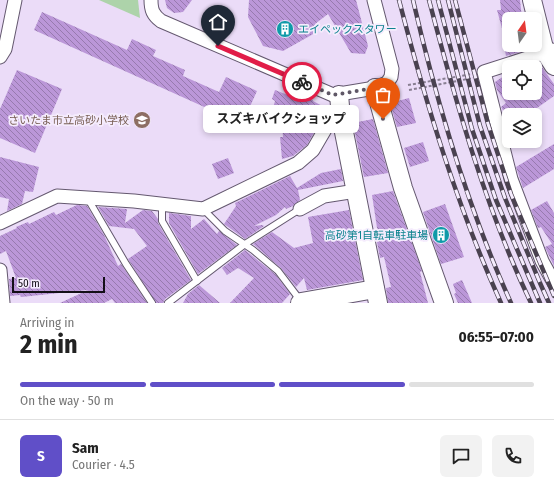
<!DOCTYPE html>
<meta charset="utf-8">
<style>
:root{--surface:#fff;--page:#f2f2f2;--text:#222;--muted:#767676;--line:#e0e0e0;--accent:#604fc8}
body{margin:0;font-family:"Fira Sans Condensed","Noto Sans JP",sans-serif;background:var(--page);color:var(--text);height:100vh;display:flex;flex-direction:column;font-size:15px;white-space:nowrap}
*{box-sizing:border-box;margin:0}
p{font-size:13px;color:var(--muted)}
.icon{flex:none;width:22px;height:22px;fill:none;stroke:currentColor;stroke-width:2;stroke-linecap:round;stroke-linejoin:round}
.map{position:relative;height:303px;overflow:hidden}
.sheet{display:flex;flex-direction:column;background:var(--surface);flex:1}
.sheet>*{flex:none}
.needle{width:26px;rotate:14deg}
.controls{position:absolute;left:502px;top:12px;display:grid;gap:8px}
.controls a{display:grid;place-items:center;width:40px;height:40px;border-radius:6px;background:var(--surface);box-shadow:0 2px 6px #0003;font-size:20px}
.scale{position:absolute;left:12px;bottom:10px;width:93px;box-sizing:border-box;padding-left:4px;border:2px solid #140f18;border-top:0;font-size:11px;line-height:14px;white-space:nowrap;color:#140f18;-webkit-text-stroke:3px #f5ecfd;paint-order:stroke}
.pin{position:absolute;display:grid;place-items:center;width:34px;height:34px;color:#fff;margin:-41px -17px;border-radius:50% 50% 50% 0;rotate:-45deg;box-shadow:0 0 4px #0007}
.pin .icon{rotate:45deg}
.courier{position:absolute;display:grid;place-items:center;width:40px;height:40px;margin:-20px;border:3px solid #e11d48;border-radius:50%;background:#fff;color:#222;box-shadow:0 1px 5px #0007}
.bubble{position:absolute;height:28px;border-radius:6px;background:var(--surface);box-shadow:0 2px 6px #0003;font-size:13px;font-weight:700;line-height:28px;text-align:center}
.headline em{font-style:normal;font-weight:700}
.headline div{display:flex;flex-direction:column-reverse}
.headline{display:flex;align-items:center;justify-content:space-between;height:68px;padding:0 20px}
h1{font-size:26px;font-weight:700;line-height:30px}
.bar{display:grid;grid-template-columns:repeat(4,1fr);gap:6px 4px;align-content:center;height:48px;padding:0 20px}
.bar i{height:5px;border-radius:3px;background:var(--line)}
.bar .current{background:var(--accent)}
.bar p{grid-column:span 4}
.line{display:flex;align-items:center;gap:10px;padding:0 20px;border-top:1px solid var(--line)}
.line div{flex:1}
.round{display:grid;place-items:center;flex:none;width:42px;height:42px;border-radius:6px;background:var(--page)}
.map>svg:first-child{display:block}
</style>
<div class="map">
<svg width="554" height="303" viewBox="0 0 554 303">
<defs>
<pattern id="building-back-hatch" width="6" height="6" patternUnits="userSpaceOnUse"><rect width="6" height="6" fill="#bb97d8"/><path d="M-1 5l2 2M0 0l6 6M5-1l2 2" fill="none" stroke="#977aae"/></pattern>
</defs>
<rect width="100%" height="100%" fill="#ebdcf8"/>
<!-- green -->
<polygon fill="#add3aa" points="99,0 138,0 140,18"/>
<!-- building -->
<g fill="url(#building-back-hatch)">
<polygon points="165,0 192,0 183,12 174,13 167,8"/>
<polygon points="249,0 356,0 368,46 365,54 351,53 328,14 315,24 315,33 283,51 263,46 248,17"/>
<polygon points="500,0 520,0 522,19 509,19 509,43 506,43 497,10 501,10"/>
<polygon points="42,12 127,50 132,39 156,50 153,56 185,70 183,76 219,92 226,77 257,91 242,124 34,30"/>
<polygon points="504,45 532,45 533,48 506,56"/>
<polygon points="539,63 554,84 554,96 527,115 506,115 501,107 506,103 497,90 495,82 504,76 509,82 509,93 535,93 535,64"/>
<polygon points="17,70 62,89 35,153 0,138 0,109"/>
<polygon points="275,90 293,97 295,93 313,100 313,101 326,108 329,113 328,116 320,122 307,145 293,156 282,159 280,137 283,137 281,116 277,115 279,110 273,108 275,101 272,99"/>
<polygon points="409,98 416,123 397,127 390,103"/>
<polygon points="373,119 388,173 364,177 353,123"/>
<polygon points="423,142 429,161 410,167 404,148"/>
<polygon points="554,144 554,169 523,188 516,167"/>
<polygon points="0,157 39,167 33,192 25,191 22,204 7,211 9,199 0,197"/>
<polygon points="228,158 234,173 218,179 212,164"/>
<polygon points="341,169 343,181 298,190 300,200 293,206 286,209 285,207 276,215 254,226 262,225 264,226 245,239 224,224 236,206 235,203 290,176 297,188 321,173"/>
<polygon points="393,191 422,271 420,272 428,303 388,303 386,288 391,287 384,257 380,258 377,242 379,241 372,195"/>
<polygon points="547,201 554,213 554,266 545,247 552,244 541,227 538,228 531,210"/>
<polygon points="445,204 464,257 441,264 423,212"/>
<polygon points="77,205 87,206 104,235 118,266 121,264 147,303 115,303 112,299 104,303 60,303 88,290 21,297 20,295 10,296 9,279 16,278 6,251 0,254 0,236 17,228 16,227 28,222 29,224 54,212 56,215"/>
<polygon points="98,207 127,209 125,223 143,210 152,211 158,219 158,223 191,280 165,299 163,303 156,303 128,259 147,246 134,229 109,226"/>
<polygon points="349,210 363,280 307,290 304,278 296,287 281,268 253,244 272,232 294,248 313,243 308,217"/>
<polygon points="169,213 191,216 191,229 204,219 217,234 219,231 237,245 198,274 169,223"/>
<polygon points="245,250 275,274 290,294 282,303 230,303 254,278 238,268 227,275 222,268"/>
<polygon points="462,280 472,303 458,303 454,294 456,293 453,284"/>
<polygon points="199,285 220,303 183,303 188,294"/>
</g>
<g fill="none" stroke-linecap="round" stroke-linejoin="round">
<!-- lane casing -->
<g stroke="#64586f" stroke-width="8">
<g id="lane">
<polyline points="88,199 126,264 152,303"/>
<polyline points="162,204 162,221 197,281"/>
<polyline points="203,209 225,231 253,250 278,271 300,300"/>
<polyline points="168,303 245,244 300,209"/>
</g>
</g>
<!-- street casing -->
<g stroke="#64586f" stroke-width="15">
<g id="street">
<path d="M151,0C151,10 153,15 161,21L333,95L375,88L387,83L391,77L392,69L374,0"/>
<polyline points="552,50 484,72 511,179 542,261 554,283"/>
<polyline points="0,57 5,49 15,0"/>
<polyline points="300,209 324,196 356,191"/>
<polyline points="0,223 57,196 134,201 203,209 298,163 313,150 327,126 341,117"/>
<polyline points="0,270 3,303"/>
</g>
</g>
<!-- secondary casing -->
<g stroke="#64586f" stroke-width="20">
<g id="secondary">
<polyline points="532,0 545,52 554,66"/>
<polyline points="375,88 403,188 444,303"/>
<polyline points="339,95 341,117 378,303"/>
<polyline points="300,303 301,302 375,289"/>
</g>
</g>
<!-- path -->
<g stroke="#897f92" stroke-width="2" stroke-dasharray="3 2" stroke-linecap="butt">
<polyline points="408,85 472,74"/>
<polyline points="409,90 473,78"/>
</g>
<!-- lane -->
<use href="#lane" stroke="#fff" stroke-width="6"/>
<!-- street -->
<use href="#street" stroke="#fff" stroke-width="13"/>
<!-- secondary -->
<use href="#secondary" stroke="#fff" stroke-width="18"/>
<!-- rail casing -->
<g stroke="#4a4250" stroke-width="4.5">
<g id="rail">
<path d="M399,0C426,104 457,206 501,303"/>
<path d="M413,0C437,104 467,206 511,303"/>
<path d="M429,0C456,103 485,207 531,303"/>
<polyline points="438,0 472,129 496,200 540,303"/>
<polyline points="448,0 480,126 505,198 540,283 549,303"/>
<polyline points="455,0 488,124 511,194 554,296"/>
</g>
</g>
<!-- rail -->
<use href="#rail" stroke="#f5ecfd" stroke-width="3" stroke-dasharray="9" stroke-linecap="butt"/>
</g>
<g fill="none" stroke-linecap="round" stroke-linejoin="round">
<!-- done -->
<polyline stroke="#5f5766" stroke-width="4" stroke-dasharray="0 7.2" points="302,82 333,95 375,88 383,119"/>
<!-- route -->
<polyline stroke="#e11d48" stroke-width="5" points="218,46 302,82"/>
</g>
<!-- icons -->
<defs>
<g id="building-disc" transform="scale(0.9)"><circle r="9.5" fill="#0f9aa8" stroke="#f5ecfd"/><path d="M-4-6H4V6H1V3H-1V6H-4ZM-2.5-4.3h1.7v1.8h-1.7ZM.8-4.3h1.7v1.8H.8ZM-2.5-1h1.7V.8h-1.7ZM.8-1h1.7V.8H.8Z" fill="#fff"/></g>
<g id="school-disc" transform="scale(0.9)"><circle r="9.5" fill="#8d6e63" stroke="#f5ecfd"/><path d="M0-5L7-2L0 1L-7-2ZM-4 1L0 2.5L4 1V4Q0 6-4 4Z" fill="#fff"/></g>
</defs>
<g fill-rule="evenodd">
<use href="#building-disc" x="285" y="29"/>
<use href="#school-disc" x="142" y="120"/>
<use href="#building-disc" x="441" y="235"/>
</g>
<g text-anchor="middle" dominant-baseline="central" stroke-width="3.5" stroke-linejoin="round" paint-order="stroke">
<!-- culture labels -->
<g font-size="11" fill="#0d838f" stroke="#f5ecfd" text-anchor="start">
<text x="298" y="29">エイペックスタワー</text>
<text x="428" y="235" text-anchor="end">高砂第1自転車駐車場</text>
</g>
<!-- education labels -->
<g font-size="11" fill="#785e54" stroke="#f5ecfd" text-anchor="end">
<text x="129" y="120">さいたま市立高砂小学校</text>
</g>
</g>
</svg>
<div class="controls">
<a><svg class="needle" viewBox="-14 -14 28 28"><path d="M0-13l5 13h-10z" fill="#e53935"/><path d="M0 13l5-13h-10z" fill="#767676"/></svg></a>
<a><svg class="icon" aria-label="locate" viewBox="0 0 24 24"><circle cx="12" cy="12" r="6"/><path d="M12 2v4M12 18v4M2 12h4M18 12h4"/></svg></a>
<a><svg class="icon" aria-label="layers" viewBox="0 0 24 24"><path d="M12 4l9 5-9 5-9-5zM3 14l9 5 9-5"/></svg></a>
</div>
<div class="scale">50 m</div>
<div class="pin" style="left:383px;top:119px;background:#ea580c"><svg class="icon" aria-label="bag" viewBox="0 0 24 24"><path d="M5 8h14l-1 12H6zM9 8a3 3 0 0 1 6 0"/></svg></div>
<div class="pin" style="left:218px;top:46px;background:#1f2937"><svg class="icon" aria-label="home" viewBox="0 0 24 24"><path d="M3 11l9-7 9 7M6 9v11h12V9"/></svg></div>
<div class="courier" style="left:302px;top:82px"><svg class="icon" aria-label="bike" viewBox="0 0 24 24"><circle cx="6" cy="16" r="4"/><circle cx="18" cy="16" r="4"/><path d="M6 16l4-8h5l3 8M10 8l3 8H6M13 5h3"/></svg></div>
<div class="bubble" style="left:203px;top:105px;width:156px">スズキバイクショップ</div>
</div>
<section class="sheet">
<div class="headline"><div><h1>2 min</h1><p>Arriving in</p></div><em>06:55–07:00</em></div>
<div class="bar"><i class="current"></i><i class="current"></i><i class="current"></i><i></i><p>On the way · 50 m</p></div>
<div class="line" style="height:72px"><b class="round" style="background:var(--accent);color:#fff">S</b><div><b>Sam</b><p>Courier · 4.5</p></div><a class="round"><svg class="icon" aria-label="chat" viewBox="0 0 24 24"><path d="M4 5h16v11H9l-5 4z"/></svg></a><a class="round"><svg class="icon" aria-label="phone" viewBox="0 0 24 24"><path d="M5 4h4l2 5-3 2q2 4 5 5l2-3 5 2v4C11 20 4 13 5 4z"/></svg></a></div>
</section>
